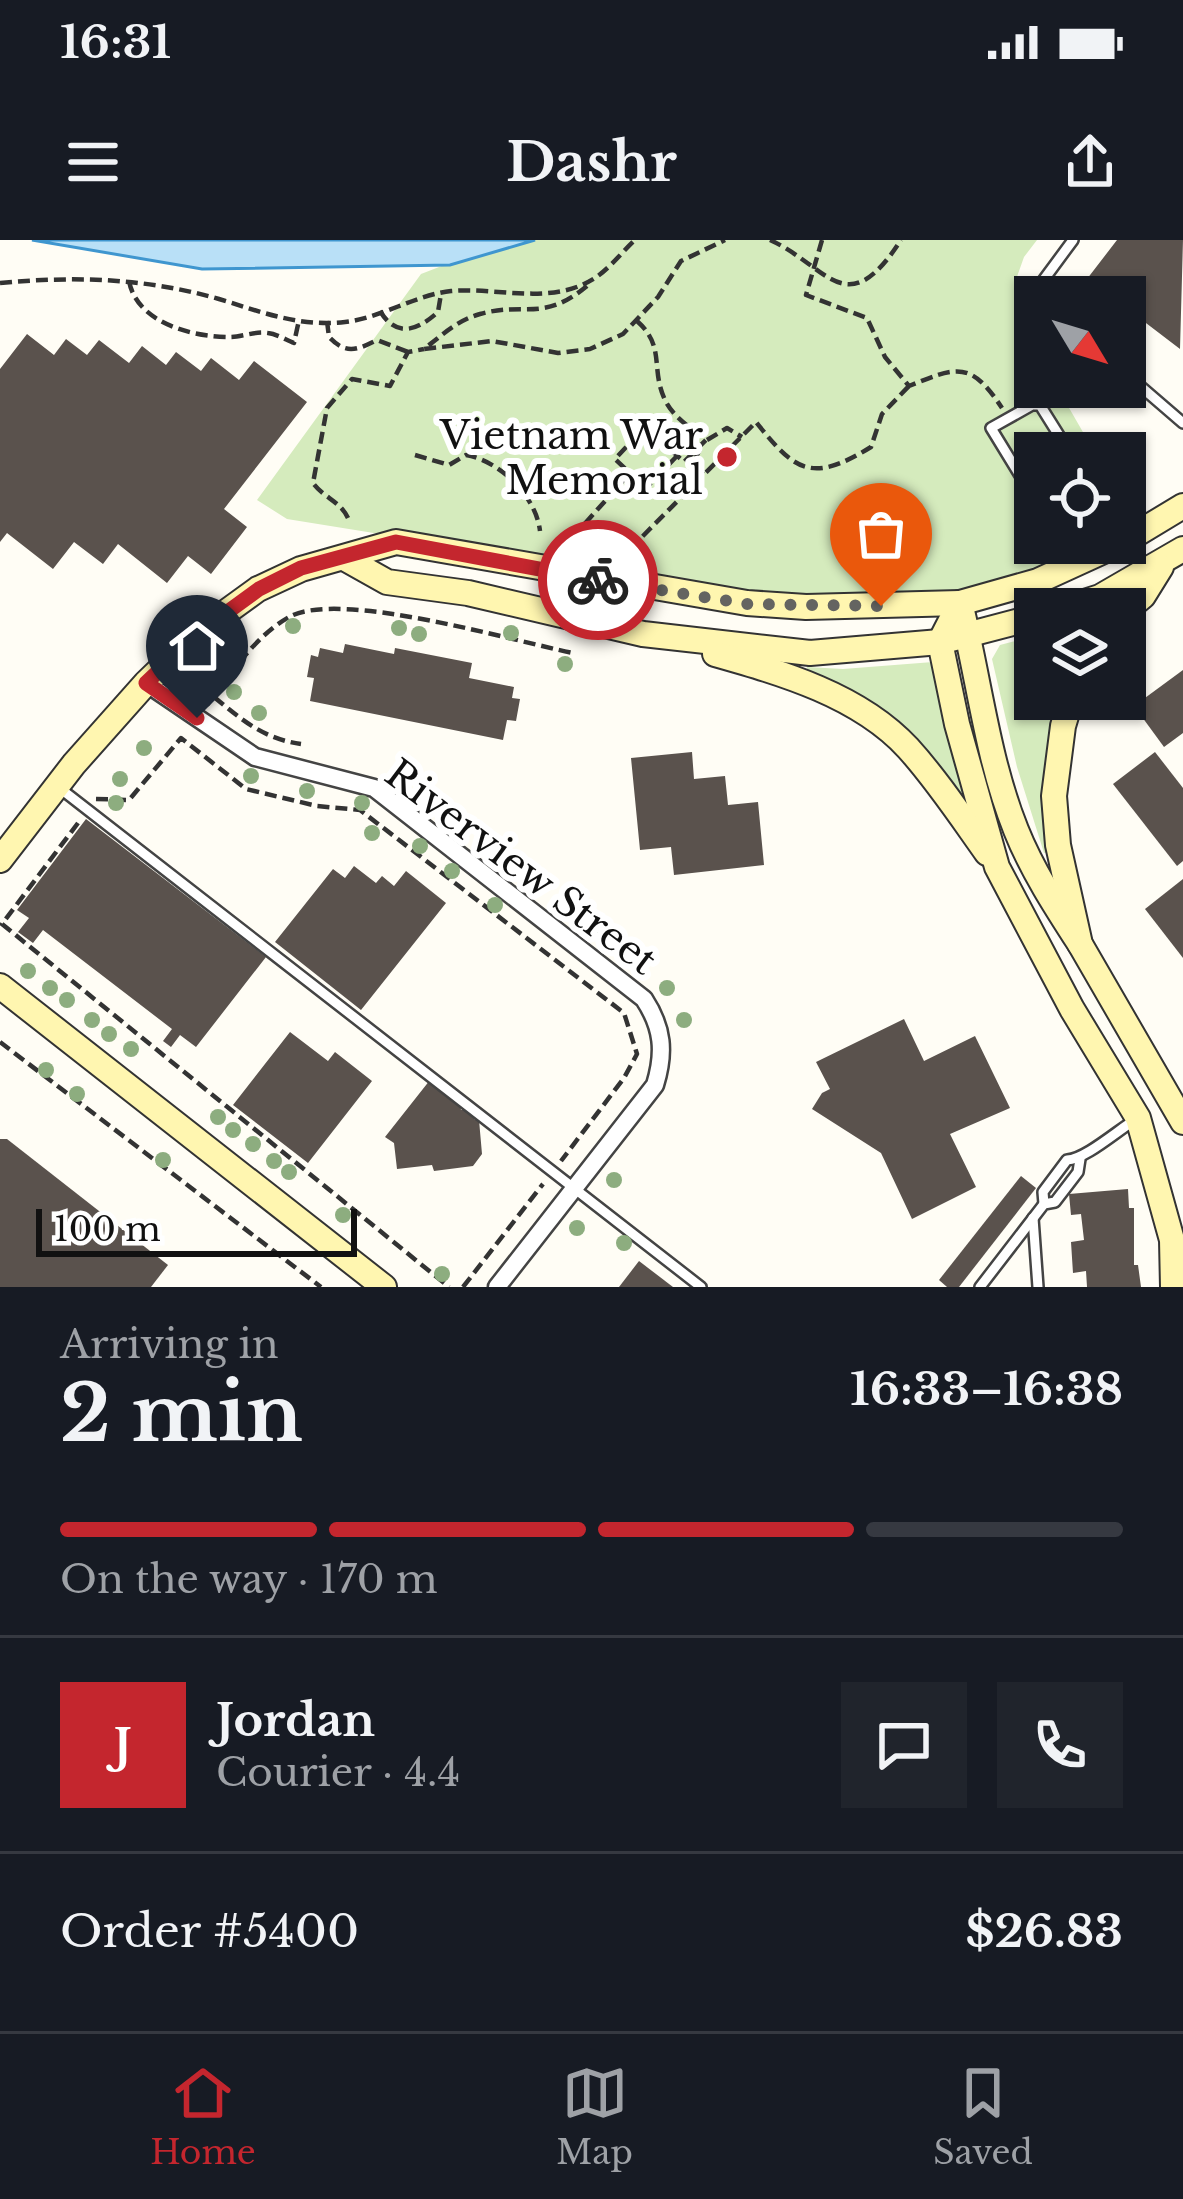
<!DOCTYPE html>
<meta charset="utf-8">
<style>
:root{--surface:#171b24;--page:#20242c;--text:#f1f3f6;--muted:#9ea1a6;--line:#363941;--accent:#c4262e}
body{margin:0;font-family:"Libre Baskerville",serif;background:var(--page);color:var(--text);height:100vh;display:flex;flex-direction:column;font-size:45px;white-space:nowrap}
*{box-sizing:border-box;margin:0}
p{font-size:39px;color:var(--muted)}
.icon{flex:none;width:66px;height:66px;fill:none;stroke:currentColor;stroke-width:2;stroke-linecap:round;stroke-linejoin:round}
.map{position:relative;height:1047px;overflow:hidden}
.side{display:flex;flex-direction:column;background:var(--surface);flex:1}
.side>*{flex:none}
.needle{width:78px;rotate:128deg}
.tools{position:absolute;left:1014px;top:36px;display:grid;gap:24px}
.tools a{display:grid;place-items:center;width:132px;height:132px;border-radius:0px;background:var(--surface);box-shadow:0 3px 9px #0004;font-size:60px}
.scale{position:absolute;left:36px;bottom:30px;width:321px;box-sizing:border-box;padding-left:12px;border:6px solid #111;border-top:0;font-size:33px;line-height:42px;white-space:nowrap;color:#111;-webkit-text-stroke:9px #fff;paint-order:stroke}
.pin{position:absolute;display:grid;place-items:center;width:102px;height:102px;color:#fff;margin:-123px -51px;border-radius:50% 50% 50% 0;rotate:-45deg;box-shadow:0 0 12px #0007}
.pin .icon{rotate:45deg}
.courier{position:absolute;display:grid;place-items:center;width:120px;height:120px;margin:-60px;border:9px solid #c4262e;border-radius:50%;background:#fff;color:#222;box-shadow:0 3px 15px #0007}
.head em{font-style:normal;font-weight:700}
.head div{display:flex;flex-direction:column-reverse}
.head{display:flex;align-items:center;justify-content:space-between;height:204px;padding:0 60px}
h1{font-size:78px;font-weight:700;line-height:90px}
.bar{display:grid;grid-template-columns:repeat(4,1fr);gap:18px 12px;align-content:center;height:144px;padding:0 60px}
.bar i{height:15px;border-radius:9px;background:var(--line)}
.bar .current{background:var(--accent)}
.bar p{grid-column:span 4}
.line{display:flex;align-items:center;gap:30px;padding:0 60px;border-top:3px solid var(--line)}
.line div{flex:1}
.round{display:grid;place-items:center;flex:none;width:126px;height:126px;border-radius:0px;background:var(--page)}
.status{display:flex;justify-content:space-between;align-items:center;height:84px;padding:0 60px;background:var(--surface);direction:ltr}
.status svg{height:33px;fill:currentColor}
header{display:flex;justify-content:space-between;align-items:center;height:156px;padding:0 60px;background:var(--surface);font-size:54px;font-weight:700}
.tab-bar{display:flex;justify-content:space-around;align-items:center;height:168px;border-top:3px solid var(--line);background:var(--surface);font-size:33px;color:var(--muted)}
.tab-bar a{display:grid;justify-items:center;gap:6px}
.tab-bar .current{color:var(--accent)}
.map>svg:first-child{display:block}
</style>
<div class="status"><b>16:31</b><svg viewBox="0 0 49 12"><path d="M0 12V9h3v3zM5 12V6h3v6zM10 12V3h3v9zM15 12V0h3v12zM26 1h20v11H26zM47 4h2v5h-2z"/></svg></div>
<header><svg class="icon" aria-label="menu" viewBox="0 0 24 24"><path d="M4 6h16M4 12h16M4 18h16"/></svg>Dashr<svg class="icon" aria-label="share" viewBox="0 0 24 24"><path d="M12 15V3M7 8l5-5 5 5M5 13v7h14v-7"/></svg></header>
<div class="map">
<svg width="1183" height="1047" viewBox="0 0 1183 1047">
<rect width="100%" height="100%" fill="#fffdf5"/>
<!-- green -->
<g fill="#d5ebbd">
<polygon points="509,0 1037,0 1024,17 1014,45 1017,78 1035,108 1035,147 1057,147 1095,213 1035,213 1035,303 1092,303 1039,327 948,355 825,357 707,347 287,279 257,260 421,34"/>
<polygon points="1035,396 1035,459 1064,459 1051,612 1044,613 1017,527 992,419 1000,405"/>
<polygon points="933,422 965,554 956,559 806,434 807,427 843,429"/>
</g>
<!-- water -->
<polygon fill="#b9e0f7" stroke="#3f96cf" stroke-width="3" points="32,0 535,0 450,25 202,29"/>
<!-- building -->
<g fill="#5a524d">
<polygon points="1117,0 1183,0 1180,109 1125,67 1125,57 1084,57 1077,52"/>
<polygon points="27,94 54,115 66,99 87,115 99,100 129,123 142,106 166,125 176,112 201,131 211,118 239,140 254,121 307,162 224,269 247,287 211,334 188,316 167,343 118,304 103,324 74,302 53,329 7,293 0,302 0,129"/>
<polygon points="345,404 394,414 395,408 472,423 469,438 514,447 512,458 520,459 516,481 507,480 503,500 310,461 314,438 307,437 311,415 318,417 320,408 343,413"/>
<polygon points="1183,430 1183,493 1164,507 1134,466"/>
<polygon points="692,512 694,539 725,536 728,565 758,562 764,625 674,635 671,607 640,610 631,518"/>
<polygon points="1155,512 1183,548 1183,621 1177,626 1113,544"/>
<polygon points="86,579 266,717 196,807 180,795 171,807 163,801 172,789 43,690 33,703 18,692 29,678 17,670"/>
<polygon points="354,626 376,643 382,636 394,646 406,631 446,663 361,770 275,702 333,629 345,638"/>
<polygon points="1183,639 1183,718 1145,669"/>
<polygon points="904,779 924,821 975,796 1010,868 950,894 976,947 912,979 881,913 812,869 822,853 830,849 816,822"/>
<polygon points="290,792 328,821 335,812 372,841 308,923 233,865"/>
<polygon points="430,840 460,863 461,870 468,868 475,880 479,880 482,914 473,926 434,931 432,925 397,929 394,903 385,897"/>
<polygon points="0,899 7,899 168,1025 151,1047 0,1047"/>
<polygon points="1021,936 1036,948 959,1047 947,1047 939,1040"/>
<polygon points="1128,949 1129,968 1134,968 1134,1025 1138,1025 1141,1047 1087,1047 1086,1031 1073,1033 1071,1002 1084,1000 1081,974 1071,975 1069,954"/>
<polygon points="639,1021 673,1047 619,1047"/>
</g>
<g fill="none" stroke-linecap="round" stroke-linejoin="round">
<!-- lane casing -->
<g stroke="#444" stroke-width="14">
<g id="lane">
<polyline points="1035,63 1028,61 1073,0"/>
<polyline points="1125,133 1183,183"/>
<polyline points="1035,260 991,188 1032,165 1040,165 1070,213"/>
<polyline points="57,546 701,1047"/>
<path d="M1044,964L1043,952L1067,920C1086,919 1119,889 1138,878"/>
<polyline points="1033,978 1038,1047"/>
<polyline points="980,1047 1044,964 1055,962 1078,932 1080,919"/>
</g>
</g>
<!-- street casing -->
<g stroke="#444" stroke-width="21">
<path id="street" d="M146,443L255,517L374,548L644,759C663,788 665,812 655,845L497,1047"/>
</g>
<!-- secondary casing -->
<g stroke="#333" stroke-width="28">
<g id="secondary">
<polyline points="1125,301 1183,266"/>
<polyline points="1121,303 1038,341 960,363 940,402 957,484 997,627 1072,769 1138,878 1172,1000 1173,1047"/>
<polyline points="346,319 387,342 468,353 643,394 810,413 940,402 1035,377"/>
<polyline points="1062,369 1100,357 1183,309"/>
<polyline points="1125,371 1143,356 1161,327"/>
<path d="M715,414C782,433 859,455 908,508C937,540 962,578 987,613"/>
<polyline points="1071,459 1063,486 1054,556 1058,605 1080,704 1183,882"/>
<path d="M0,620L74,524L146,443L200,391L258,349L301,329L396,302L747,363L806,367L960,363C979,438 987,518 1016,590C1032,630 1056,667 1080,704"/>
<polyline points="0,746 384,1047"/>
</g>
</g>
<!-- path -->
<g stroke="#333" stroke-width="4.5" stroke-dasharray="12 6" stroke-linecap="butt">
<path d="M770,0C828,26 846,85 901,0"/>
<path d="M822,0L806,55L867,78L885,117L909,146C958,126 971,121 1002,168"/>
<path d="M129,41C137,83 192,97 230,97C242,97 255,91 268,93C277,94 286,100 294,103L299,80"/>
<path d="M0,43C75,36 146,38 219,59C262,72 298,87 345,82C381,78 415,55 451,51C500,47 551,66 595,38C610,28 622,12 635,0"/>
<path d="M587,46C542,83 526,61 480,74C458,80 442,95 424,109L492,101L558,113L590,109L623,94L658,57L681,21L725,0"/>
<path d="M380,71C397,99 418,90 438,72L441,54"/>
<path d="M327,81L329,97C346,115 357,110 377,100L408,112"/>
<path d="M637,81C666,107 650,128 665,160C673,177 691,188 706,200L684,222L661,201"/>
<polyline points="707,200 727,188 742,197"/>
<polyline points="700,209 694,221 703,234"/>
<path d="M415,215L449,225L466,215C500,221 536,256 540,291"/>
<polyline points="676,217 646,248 615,219 645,187 661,201 680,179"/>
<polyline points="663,232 684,254"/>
<path d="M348,278C340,261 324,258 313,243L327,168L352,139L390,146L408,112L424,109"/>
<polyline points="573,297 630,233"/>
<path d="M630,309L756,182C795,231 811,244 871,207L882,174L909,146"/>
<path d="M214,457C242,480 264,499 301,504"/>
<path d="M207,465C231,434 254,397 289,377C339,349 513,401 573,413"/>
<polyline points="96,559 129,560 181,498 246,549 317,566 360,570 624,773 637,814 624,838 561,921"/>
<polyline points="78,583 2,684 449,1047"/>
<polyline points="0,802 321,1047"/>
<polyline points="463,1047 543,944"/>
</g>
<!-- lane -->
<use href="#lane" stroke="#fff" stroke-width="9"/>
<!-- street -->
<use href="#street" stroke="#fff" stroke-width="16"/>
<!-- secondary -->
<use href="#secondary" stroke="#fff6b0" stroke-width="24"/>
</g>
<!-- trees -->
<g fill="#8dad7f">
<circle cx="293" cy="386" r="8"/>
<circle cx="399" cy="388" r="8"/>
<circle cx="511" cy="393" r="8"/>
<circle cx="419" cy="394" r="8"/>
<circle cx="565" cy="424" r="8"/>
<circle cx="208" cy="437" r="8"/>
<circle cx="234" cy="452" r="8"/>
<circle cx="259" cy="473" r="8"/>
<circle cx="144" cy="508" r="8"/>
<circle cx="251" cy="536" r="8"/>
<circle cx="120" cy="539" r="8"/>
<circle cx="307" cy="551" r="8"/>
<circle cx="116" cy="563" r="8"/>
<circle cx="362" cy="563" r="8"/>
<circle cx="372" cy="593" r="8"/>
<circle cx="420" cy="606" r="8"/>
<circle cx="452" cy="631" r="8"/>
<circle cx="495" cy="665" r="8"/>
<circle cx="577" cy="674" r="8"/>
<circle cx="601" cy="693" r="8"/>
<circle cx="28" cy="731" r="8"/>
<circle cx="50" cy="748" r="8"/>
<circle cx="667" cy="748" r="8"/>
<circle cx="67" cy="760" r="8"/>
<circle cx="92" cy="780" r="8"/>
<circle cx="684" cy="780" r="8"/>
<circle cx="109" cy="794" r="8"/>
<circle cx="131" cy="809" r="8"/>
<circle cx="46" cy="830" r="8"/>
<circle cx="77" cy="854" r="8"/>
<circle cx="218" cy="877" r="8"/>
<circle cx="233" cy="890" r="8"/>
<circle cx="253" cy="904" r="8"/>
<circle cx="163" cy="920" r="8"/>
<circle cx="274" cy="921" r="8"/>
<circle cx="289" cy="932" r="8"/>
<circle cx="614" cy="940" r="8"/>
<circle cx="343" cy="975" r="8"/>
<circle cx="577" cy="988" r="8"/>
<circle cx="624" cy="1003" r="8"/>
<circle cx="442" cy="1034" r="8"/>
</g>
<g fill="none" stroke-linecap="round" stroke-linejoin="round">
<!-- done -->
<polyline stroke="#646461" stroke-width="12" stroke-dasharray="0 21.6" points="598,340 747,364 881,366"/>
<!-- route -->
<polyline stroke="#c4262e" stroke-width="15" points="197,478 146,443 200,392 259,349 301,328 396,302 598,340"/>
</g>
<!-- markers -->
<circle fill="#c4262e" stroke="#fff" stroke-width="4.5" cx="727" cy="217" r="12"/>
<g text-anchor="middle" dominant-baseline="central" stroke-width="12" stroke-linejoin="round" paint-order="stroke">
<!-- poi labels -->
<g font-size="39" fill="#111" stroke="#fff" text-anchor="end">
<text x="703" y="195">Vietnam War<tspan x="703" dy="45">Memorial</tspan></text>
</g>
<!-- street labels -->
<g font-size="39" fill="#111" stroke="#fff">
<text transform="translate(521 627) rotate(37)">Riverview Street</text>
</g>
</g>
</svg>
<div class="tools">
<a><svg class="needle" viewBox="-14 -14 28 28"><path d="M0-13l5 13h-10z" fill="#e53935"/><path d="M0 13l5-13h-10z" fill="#9ea1a6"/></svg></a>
<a><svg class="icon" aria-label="locate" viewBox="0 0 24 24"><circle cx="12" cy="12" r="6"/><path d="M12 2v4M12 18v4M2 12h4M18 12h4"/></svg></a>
<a><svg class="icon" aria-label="layers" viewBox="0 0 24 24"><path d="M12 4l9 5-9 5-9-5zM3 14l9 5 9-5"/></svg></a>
</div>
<div class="scale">100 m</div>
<div class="pin" style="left:881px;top:366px;background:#ea580c"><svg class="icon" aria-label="bag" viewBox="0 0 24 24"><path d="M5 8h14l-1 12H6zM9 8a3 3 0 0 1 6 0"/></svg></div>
<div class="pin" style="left:197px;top:478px;background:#1f2937"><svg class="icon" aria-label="home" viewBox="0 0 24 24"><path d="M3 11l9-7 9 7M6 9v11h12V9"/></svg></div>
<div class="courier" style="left:598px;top:340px"><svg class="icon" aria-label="bike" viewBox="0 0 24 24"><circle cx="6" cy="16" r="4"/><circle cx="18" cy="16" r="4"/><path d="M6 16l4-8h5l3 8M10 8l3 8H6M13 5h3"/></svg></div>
</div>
<section class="side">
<div class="head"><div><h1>2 min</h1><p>Arriving in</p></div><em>16:33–16:38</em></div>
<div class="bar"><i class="current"></i><i class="current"></i><i class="current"></i><i></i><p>On the way · 170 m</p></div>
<div class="line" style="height:216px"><b class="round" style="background:var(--accent);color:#fff">J</b><div><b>Jordan</b><p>Courier · 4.4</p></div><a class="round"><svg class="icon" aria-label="chat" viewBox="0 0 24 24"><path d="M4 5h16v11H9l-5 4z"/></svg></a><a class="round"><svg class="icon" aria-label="phone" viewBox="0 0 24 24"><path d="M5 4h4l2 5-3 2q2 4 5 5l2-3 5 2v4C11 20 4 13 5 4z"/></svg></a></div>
<div class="line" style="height:156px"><div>Order #5400</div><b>$26.83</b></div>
</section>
<nav class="tab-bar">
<a class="current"><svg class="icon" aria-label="home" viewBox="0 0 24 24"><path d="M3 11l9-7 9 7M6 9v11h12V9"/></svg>Home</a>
<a><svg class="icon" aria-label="map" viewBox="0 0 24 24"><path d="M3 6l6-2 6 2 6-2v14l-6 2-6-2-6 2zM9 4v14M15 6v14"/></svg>Map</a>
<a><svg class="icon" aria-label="saved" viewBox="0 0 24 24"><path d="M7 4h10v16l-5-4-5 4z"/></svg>Saved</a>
</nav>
